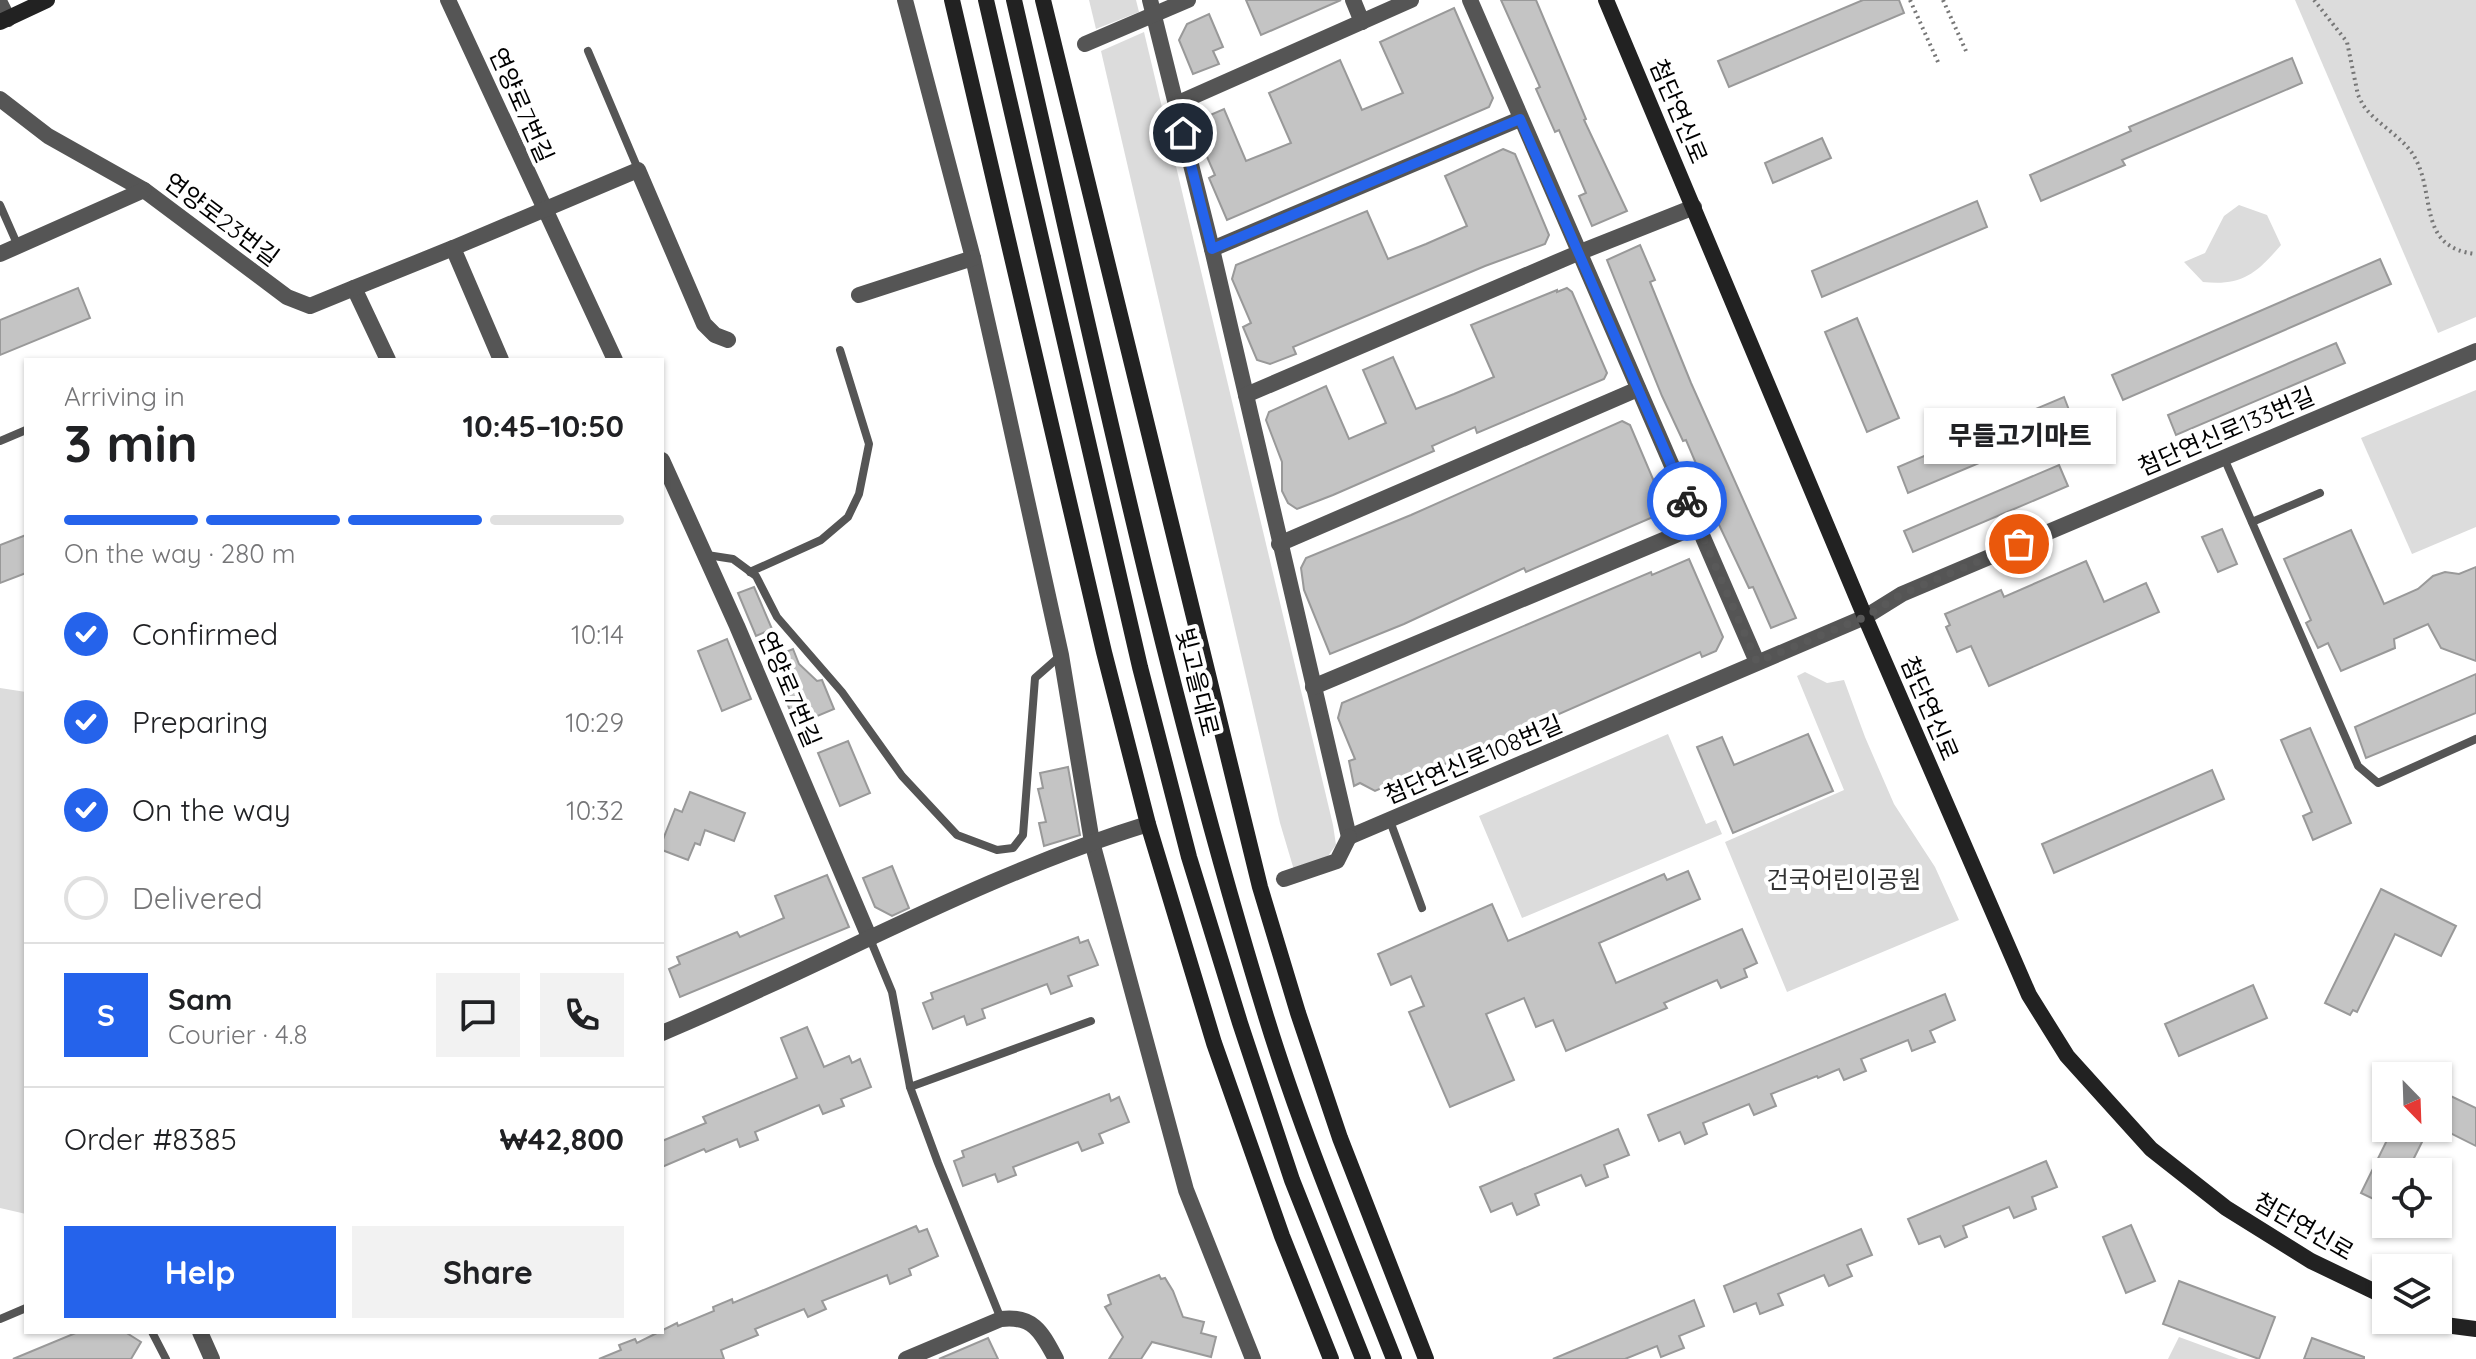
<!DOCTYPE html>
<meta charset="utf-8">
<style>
:root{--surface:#fff;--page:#f2f2f2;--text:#202124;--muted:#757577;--line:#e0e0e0;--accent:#2563eb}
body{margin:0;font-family:Quicksand,"Noto Sans KR",sans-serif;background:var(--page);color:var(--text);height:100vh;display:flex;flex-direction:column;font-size:30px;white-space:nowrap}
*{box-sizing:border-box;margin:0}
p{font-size:26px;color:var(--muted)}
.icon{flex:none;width:44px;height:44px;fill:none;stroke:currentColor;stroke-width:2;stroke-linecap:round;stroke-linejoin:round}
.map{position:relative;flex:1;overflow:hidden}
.drawer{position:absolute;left:24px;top:358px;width:640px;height:976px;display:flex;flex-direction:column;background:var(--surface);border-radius:0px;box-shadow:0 2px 6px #0004}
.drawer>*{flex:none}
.needle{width:52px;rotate:157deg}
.tools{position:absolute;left:2372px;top:1062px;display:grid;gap:16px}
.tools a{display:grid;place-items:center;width:80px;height:80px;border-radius:0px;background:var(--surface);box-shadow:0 2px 6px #0004;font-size:40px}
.pin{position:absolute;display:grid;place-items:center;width:68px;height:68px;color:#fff;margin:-34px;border:4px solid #fff;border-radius:50%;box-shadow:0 2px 8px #0007}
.courier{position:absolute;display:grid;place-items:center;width:80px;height:80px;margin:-40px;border:6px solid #2563eb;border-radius:50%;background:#fff;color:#222;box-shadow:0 2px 10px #0007}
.bubble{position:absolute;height:56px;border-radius:0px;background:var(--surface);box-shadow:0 2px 6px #0004;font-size:26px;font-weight:800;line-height:56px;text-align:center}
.head em{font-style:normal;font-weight:800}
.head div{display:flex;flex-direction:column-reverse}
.head{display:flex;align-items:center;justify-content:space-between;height:136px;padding:0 40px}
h1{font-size:52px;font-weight:800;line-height:60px}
.bar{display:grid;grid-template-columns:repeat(4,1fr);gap:12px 8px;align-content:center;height:96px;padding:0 40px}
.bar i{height:10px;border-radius:6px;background:var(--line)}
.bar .selected{background:var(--accent)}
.bar p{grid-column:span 4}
.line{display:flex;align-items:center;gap:20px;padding:0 40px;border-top:2px solid var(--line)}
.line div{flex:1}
.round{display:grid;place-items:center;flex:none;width:84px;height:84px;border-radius:0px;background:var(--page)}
ol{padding:0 40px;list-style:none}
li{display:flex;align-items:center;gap:24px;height:88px}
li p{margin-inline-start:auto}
li .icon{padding:8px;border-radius:50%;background:var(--accent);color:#fff;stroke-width:4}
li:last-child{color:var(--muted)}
li i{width:44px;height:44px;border:4px solid var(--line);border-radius:50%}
.cta{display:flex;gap:16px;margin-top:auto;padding:16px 40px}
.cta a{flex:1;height:92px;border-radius:0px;background:var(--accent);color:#fff;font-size:32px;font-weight:800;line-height:92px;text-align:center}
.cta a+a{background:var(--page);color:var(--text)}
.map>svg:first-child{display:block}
</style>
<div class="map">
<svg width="2476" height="1359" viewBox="0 0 2476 1359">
<rect width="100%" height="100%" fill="#fff"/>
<!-- green -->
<g fill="#dcdcdc">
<polygon points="1089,0 1136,0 1139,12 1096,29"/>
<polygon points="2295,0 2476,0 2476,317 2438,333"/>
<polygon points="1144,32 1333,825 1336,845 1328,856 1294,870 1280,823 1101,51"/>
<path d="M2239,205L2267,215L2281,245C2256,274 2242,286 2203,282L2184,262L2205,253L2224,216Z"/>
<polygon points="2476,390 2476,527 2412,554 2361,438"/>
<polygon points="1805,672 1827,683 1844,680 1865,737 1894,804 1935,867 1959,920 1787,992 1725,842 1844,790 1797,676"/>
<polygon points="0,688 26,692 26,1214 0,1208"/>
<polygon points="1668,734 1706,824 1716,820 1722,834 1522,918 1479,816"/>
<polygon points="2179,1337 2239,1359 2168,1359"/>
</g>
<!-- building -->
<g fill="#c4c4c4" stroke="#999" stroke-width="2">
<polygon points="1246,0 1341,0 1261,35"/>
<polygon points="1501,0 1536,0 1586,119 1584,120 1627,211 1592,226 1579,196 1586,193 1559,130 1555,132 1536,89 1540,87"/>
<polygon points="1863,0 1899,0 1904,13 1729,87 1718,61"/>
<polygon points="1454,8 1493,98 1489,107 1227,220 1209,178 1215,175 1197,134 1201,119 1224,109 1246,161 1291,143 1269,93 1340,60 1362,110 1403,93 1380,42"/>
<polygon points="1209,14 1223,47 1213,51 1219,64 1193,74 1179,40 1187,24"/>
<polygon points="2292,58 2302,83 2122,160 2125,165 2041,201 2030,175 2131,131 2129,127"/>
<polygon points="1822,138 1831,158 1773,183 1765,163"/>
<polygon points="1503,149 1515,154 1549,235 1545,244 1485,266 1293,347 1296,354 1270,364 1257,360 1243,327 1251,323 1232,279 1236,265 1367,211 1388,259 1426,244 1467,226 1445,176"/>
<polygon points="1977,201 1987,227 1822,297 1812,271"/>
<polygon points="1640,245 1655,280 1650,282 1691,383 1796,618 1771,628 1753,587 1749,588 1713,512 1706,515 1699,499 1709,494 1686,440 1683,441 1662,396 1607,260"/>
<polygon points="2380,259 2391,284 2123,400 2112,375"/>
<polygon points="78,288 90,318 0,355 0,320"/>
<polygon points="1567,288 1572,292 1607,373 1604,379 1477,433 1475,427 1432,446 1434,451 1333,495 1297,509 1288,503 1282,491 1282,462 1266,420 1269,412 1326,386 1349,439 1386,423 1363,370 1393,357 1416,409 1454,394 1494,377 1471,325 1557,290 1557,292"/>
<polygon points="1857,318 1899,418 1867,432 1825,332"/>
<polygon points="2336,343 2345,363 2176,435 2168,415"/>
<polygon points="2064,397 2074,423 1908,493 1898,467"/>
<polygon points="1622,421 1630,425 1664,505 1660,514 1526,572 1524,568 1404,624 1330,654 1304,590 1301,568 1306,558 1411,515"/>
<polygon points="2059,465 2068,486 1913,552 1904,531"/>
<polygon points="2222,529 2237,564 2218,572 2202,537"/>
<polygon points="2351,530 2384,604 2418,589 2433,576 2445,572 2459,574 2476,567 2476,661 2441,648 2428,624 2394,639 2395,648 2341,671 2328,643 2318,648 2306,623 2311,620 2284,559"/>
<polygon points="26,535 26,573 0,583 0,545"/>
<polygon points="1689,559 1723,637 1716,651 1702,657 1700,652 1404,782 1403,779 1375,791 1360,783 1354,786 1349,761 1355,759 1338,718 1342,703 1651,572 1652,575"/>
<polygon points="2086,561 2104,602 2146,583 2159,612 1989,686 1971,646 1957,652 1946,627 1950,625 1945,614 2001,590 2004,597"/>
<polygon points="754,587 772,629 756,636 738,593"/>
<polygon points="727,639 751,699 722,711 698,651"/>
<polygon points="793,649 799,664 817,681 822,680 834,709 796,725 769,659"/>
<polygon points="2476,674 2476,713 2366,758 2355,727"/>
<polygon points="2310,728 2351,823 2313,840 2303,816 2312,812 2281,740"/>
<polygon points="1808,734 1833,791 1733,833 1697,747 1722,737 1734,765"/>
<polygon points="848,741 870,793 840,806 818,753"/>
<polygon points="1068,767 1080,835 1044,846 1039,823 1046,822 1038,789 1043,788 1040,773"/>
<polygon points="2212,770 2224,799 2054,873 2042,844"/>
<polygon points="690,792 745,813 734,841 705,830 700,845 695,843 688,860 662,850 662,842 675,809 682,812"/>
<polygon points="892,866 909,908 892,916 875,907 863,878"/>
<polygon points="1688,871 1700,899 1599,943 1616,983 1742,929 1757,963 1744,969 1747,977 1721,988 1717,980 1664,1003 1667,1008 1566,1051 1553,1020 1536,1027 1524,998 1486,1014 1514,1080 1450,1107 1409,1012 1424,1006 1411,976 1391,985 1378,954 1492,904 1508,941 1664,874 1667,880"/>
<polygon points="827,875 849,927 680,997 669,969 680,964 677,957 737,932 740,937 784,918 775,896"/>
<polygon points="2381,889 2456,926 2441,956 2395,934 2357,1012 2353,1010 2350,1015 2325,1003"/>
<polygon points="1078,937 1080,943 1088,940 1098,965 1068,976 1072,986 1051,994 1047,984 982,1009 985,1018 967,1025 964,1016 933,1029 923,1003 933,999 931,993"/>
<polygon points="2253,985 2267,1018 2179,1056 2165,1024"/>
<polygon points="1945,994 1955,1020 1930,1031 1935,1042 1912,1051 1908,1040 1861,1059 1866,1071 1844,1080 1839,1069 1818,1078 1817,1076 1771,1094 1776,1106 1754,1115 1749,1104 1703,1123 1707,1134 1685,1144 1680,1132 1659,1141 1648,1115"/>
<polygon points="807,1027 824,1067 849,1056 852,1063 860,1059 871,1087 841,1099 844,1106 823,1114 819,1105 755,1132 758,1140 740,1147 737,1139 706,1152 704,1149 662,1167 662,1141 706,1123 703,1117 797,1078 781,1038"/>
<polygon points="2438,1090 2476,1108 2476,1146 2438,1127"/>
<polygon points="1109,1094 1111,1101 1119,1097 1129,1122 1099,1134 1103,1143 1082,1151 1078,1142 1013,1167 1016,1175 998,1182 995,1174 963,1186 954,1161 964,1157 962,1151"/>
<polygon points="2393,1128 2429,1128 2407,1172 2386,1172 2386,1205 2361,1193"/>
<polygon points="1618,1129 1629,1155 1604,1165 1608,1177 1586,1186 1581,1175 1535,1194 1539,1205 1517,1215 1512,1203 1491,1212 1480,1187"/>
<polygon points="2046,1161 2057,1187 2032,1197 2036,1209 2014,1218 2009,1207 1963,1226 1967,1237 1945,1247 1940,1236 1919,1244 1908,1219"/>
<polygon points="2131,1225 2155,1281 2126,1293 2103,1237"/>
<polygon points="916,1226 919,1232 927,1229 938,1256 909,1269 911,1275 890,1284 887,1275 822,1301 826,1309 808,1317 804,1309 755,1329 758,1335 721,1350 724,1359 599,1359 621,1350 619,1345 635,1339 637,1343 677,1323 678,1326 714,1311 713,1307 732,1299 733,1303"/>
<polygon points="1861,1229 1872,1255 1847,1265 1852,1276 1829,1286 1824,1275 1778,1294 1783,1305 1760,1314 1756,1303 1734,1312 1724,1286"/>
<polygon points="1159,1275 1161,1279 1165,1278 1173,1291 1183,1317 1204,1322 1201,1333 1216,1337 1211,1357 1152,1342 1141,1359 1109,1359 1123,1337 1105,1307 1111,1304 1108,1295"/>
<polygon points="2179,1281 2275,1317 2259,1359 2163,1324"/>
<polygon points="1694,1300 1704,1326 1679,1336 1684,1348 1661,1357 1657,1346 1625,1359 1553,1359"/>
<polygon points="78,1332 125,1332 141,1342 131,1359 13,1359"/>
<polygon points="988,1338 998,1359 939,1359"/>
<polygon points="2312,1338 2364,1357 2364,1359 2304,1359"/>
</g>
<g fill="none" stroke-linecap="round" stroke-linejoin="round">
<!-- path -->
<g stroke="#777" stroke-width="4" stroke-dasharray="2 4" stroke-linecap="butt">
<polyline points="1910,0 1938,62"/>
<polyline points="1943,0 1966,51"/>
<path d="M2314,0L2347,42L2358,95L2363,105C2377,125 2404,137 2415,158C2436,195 2417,248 2476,254"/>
</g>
<!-- lane -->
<g stroke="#555" stroke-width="8">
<polyline points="588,51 638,169"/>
<polyline points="0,205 18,246"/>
<polyline points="0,441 26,430"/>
<polyline points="2224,458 2358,766 2378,783 2476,739"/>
<polyline points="2252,522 2320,493"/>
<polyline points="707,555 733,559 756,576 777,617 842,692 902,776 957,835 997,850 1013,848 1023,835 1035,678 1060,656"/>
<polyline points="750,572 821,540 848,517 859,494 869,444 840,350"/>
<polyline points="1390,821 1422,908"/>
<polyline points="870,939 892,992 910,1087 938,1163 1001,1319"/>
<polyline points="910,1087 1091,1021"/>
<polyline points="0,1319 26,1308"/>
<polyline points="152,1332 166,1359"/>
</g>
<!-- street -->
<g stroke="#555" stroke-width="16">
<polyline points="448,0 615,360"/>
<polyline points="905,0 973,258 1003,391 1061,655 1092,842 1186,1190 1253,1359"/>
<polyline points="1150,0 1212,249 1349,837"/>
<polyline points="1353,0 1362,22"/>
<polyline points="1470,0 1757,662"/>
<polyline points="0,3 8,19"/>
<polyline points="1085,44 1188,0"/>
<polyline points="0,99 48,136 144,190 287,297 310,306 354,288 388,360"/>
<polyline points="1176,104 1411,0"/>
<polyline points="1212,249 1520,119"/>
<polyline points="0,254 144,190"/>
<polyline points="354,288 453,248"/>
<polyline points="859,295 973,258"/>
<polyline points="501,360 453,248 638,170 704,324 715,335 728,340"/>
<polyline points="1246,395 1578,253 1694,207"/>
<polyline points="662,460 737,626 870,939"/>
<polyline points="1279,544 1638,389"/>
<polyline points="1313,687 1697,526"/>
<polyline points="1349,837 1865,617 1902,594 2476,351"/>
<polyline points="1284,879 1337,861 1349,837"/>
<path d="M662,1033C825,965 979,876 1148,824"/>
<polyline points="200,1332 212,1359"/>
<path d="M906,1359L1001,1319C1034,1315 1042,1333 1056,1359"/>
</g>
<!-- secondary -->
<g stroke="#222" stroke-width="16">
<polyline points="952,0 1104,652 1148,824 1214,1043 1282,1236 1331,1359"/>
<polyline points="986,0 1140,667 1189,857 1240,1023 1292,1180 1363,1359"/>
<path d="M1014,0C1092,339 1163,680 1265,1013C1301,1131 1349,1245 1394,1359"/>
<polyline points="1043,0 1260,887 1298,1013 1340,1138 1426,1359"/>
<polyline points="1606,0 1865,617 2029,995 2067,1056 2151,1149 2226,1208 2311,1261 2386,1297"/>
<polyline points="0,22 47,0"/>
<polyline points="2435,1320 2445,1325 2476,1329"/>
</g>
</g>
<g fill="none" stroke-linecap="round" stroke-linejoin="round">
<!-- done -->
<polyline stroke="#595959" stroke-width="8" stroke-dasharray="0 14.4" points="1687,501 1757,662 1865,617 1902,594 2019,544"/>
<!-- route -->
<polyline stroke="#2563eb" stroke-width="10" points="1183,133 1212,249 1520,119 1687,501"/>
</g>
<g text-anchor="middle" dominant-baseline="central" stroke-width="8" stroke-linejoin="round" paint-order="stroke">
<!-- street labels -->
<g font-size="24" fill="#000" stroke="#fff">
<text transform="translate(522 105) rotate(66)">연양로7번길</text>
<text transform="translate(1679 111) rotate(67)">첨단연신로</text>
<text transform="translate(222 219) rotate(37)">연양로23번길</text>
<text transform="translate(2226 431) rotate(-23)">첨단연신로133번길</text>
<text transform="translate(1198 682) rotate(76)">빛고을대로</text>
<text transform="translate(790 689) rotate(67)">연양로7번길</text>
<text transform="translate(1930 708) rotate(67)">첨단연신로</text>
<text transform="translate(1473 759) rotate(-23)">첨단연신로108번길</text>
<text transform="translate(2304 1226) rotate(30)">첨단연신로</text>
</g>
<!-- park labels -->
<g font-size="24" fill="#333" stroke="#fff">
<text x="1844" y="879">건국어린이공원</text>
</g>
</g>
</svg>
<div class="tools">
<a><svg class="needle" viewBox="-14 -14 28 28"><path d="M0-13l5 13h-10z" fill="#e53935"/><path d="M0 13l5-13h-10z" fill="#757577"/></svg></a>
<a><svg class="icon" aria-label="locate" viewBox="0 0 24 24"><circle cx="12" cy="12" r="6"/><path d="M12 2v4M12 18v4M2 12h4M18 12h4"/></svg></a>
<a><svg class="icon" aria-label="layers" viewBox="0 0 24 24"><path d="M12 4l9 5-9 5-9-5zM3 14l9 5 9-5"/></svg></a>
</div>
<div class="pin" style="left:2019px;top:544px;background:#ea580c"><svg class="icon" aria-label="bag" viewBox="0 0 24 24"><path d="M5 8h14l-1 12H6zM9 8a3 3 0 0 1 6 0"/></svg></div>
<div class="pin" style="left:1183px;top:133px;background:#1f2937"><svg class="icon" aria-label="home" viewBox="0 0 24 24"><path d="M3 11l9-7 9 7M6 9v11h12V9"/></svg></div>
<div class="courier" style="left:1687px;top:501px"><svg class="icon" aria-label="bike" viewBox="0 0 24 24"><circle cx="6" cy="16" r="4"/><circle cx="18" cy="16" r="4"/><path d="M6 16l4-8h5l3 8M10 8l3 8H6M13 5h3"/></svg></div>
<div class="bubble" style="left:1924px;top:408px;width:192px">무들고기마트</div>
<section class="drawer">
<div class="head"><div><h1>3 min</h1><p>Arriving in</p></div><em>10:45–10:50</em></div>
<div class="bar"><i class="selected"></i><i class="selected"></i><i class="selected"></i><i></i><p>On the way · 280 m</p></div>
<ol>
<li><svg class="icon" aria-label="check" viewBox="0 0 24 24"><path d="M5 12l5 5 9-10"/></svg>Confirmed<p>10:14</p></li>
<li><svg class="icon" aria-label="check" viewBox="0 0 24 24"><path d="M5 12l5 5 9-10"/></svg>Preparing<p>10:29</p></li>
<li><svg class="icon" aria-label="check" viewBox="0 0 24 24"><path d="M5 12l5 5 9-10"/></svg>On the way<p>10:32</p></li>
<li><i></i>Delivered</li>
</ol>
<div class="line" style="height:144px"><b class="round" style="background:var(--accent);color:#fff">S</b><div><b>Sam</b><p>Courier · 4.8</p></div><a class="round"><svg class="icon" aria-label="chat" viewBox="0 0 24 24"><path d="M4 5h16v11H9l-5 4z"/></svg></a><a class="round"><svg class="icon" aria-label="phone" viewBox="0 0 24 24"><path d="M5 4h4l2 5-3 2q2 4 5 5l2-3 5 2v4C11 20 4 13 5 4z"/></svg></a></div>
<div class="line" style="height:104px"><div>Order #8385</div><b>₩42,800</b></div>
<div class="cta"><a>Help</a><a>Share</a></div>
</section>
</div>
